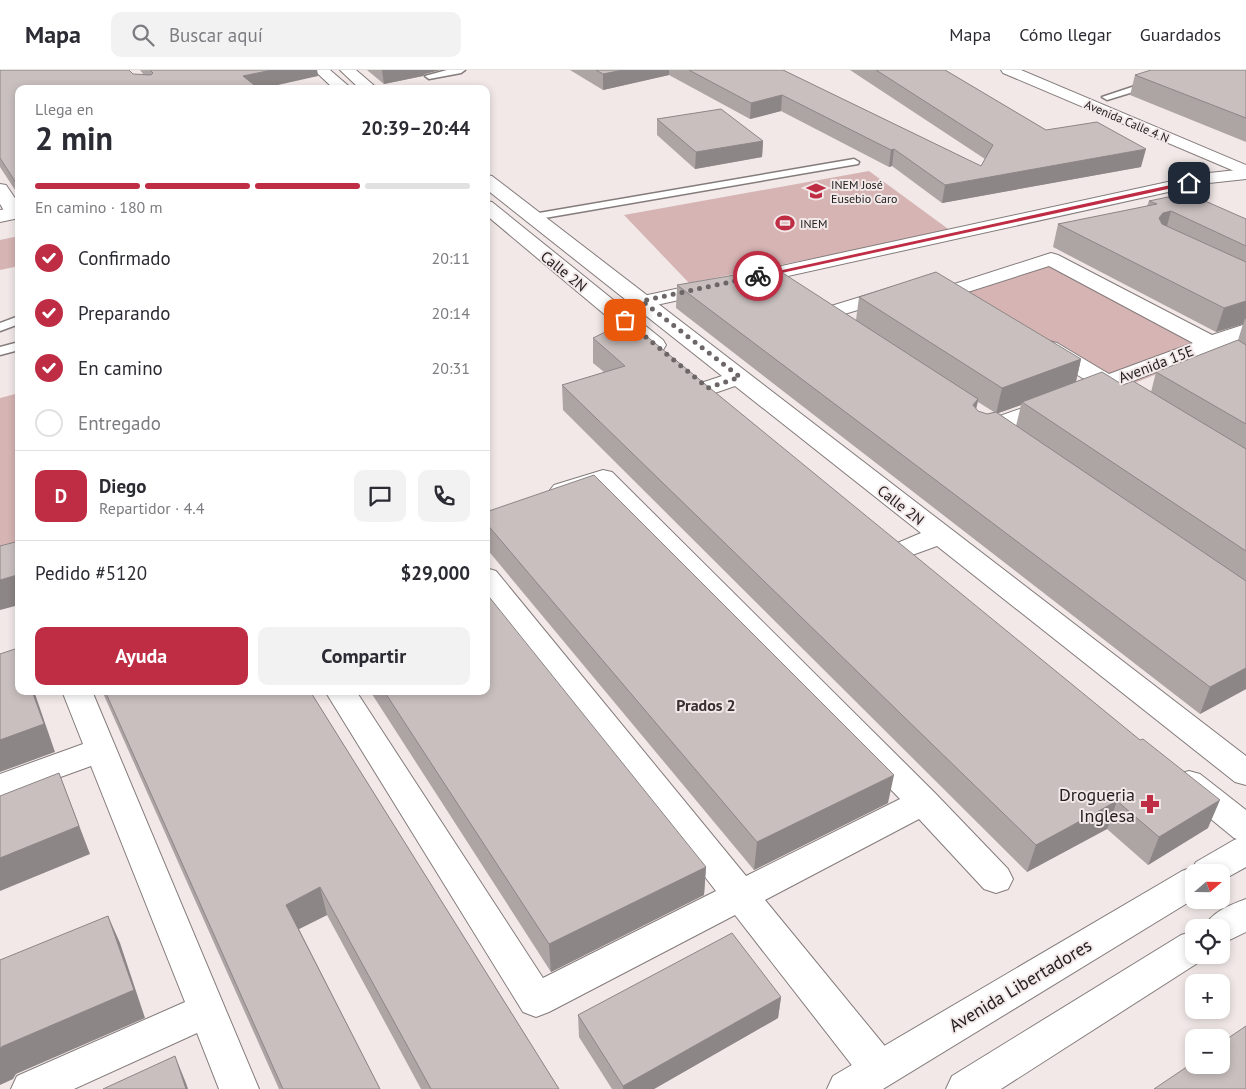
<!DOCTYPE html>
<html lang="es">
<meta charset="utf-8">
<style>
:root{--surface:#fff;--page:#f2f2f3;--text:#2b2b33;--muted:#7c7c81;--line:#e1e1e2;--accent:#be2d44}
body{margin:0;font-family:"PT Sans",sans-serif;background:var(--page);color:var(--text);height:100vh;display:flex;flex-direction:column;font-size:19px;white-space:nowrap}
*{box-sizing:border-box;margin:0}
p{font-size:16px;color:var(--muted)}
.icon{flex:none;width:28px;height:28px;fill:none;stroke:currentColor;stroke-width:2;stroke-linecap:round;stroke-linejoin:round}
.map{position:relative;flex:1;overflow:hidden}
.panel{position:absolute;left:15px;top:15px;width:475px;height:610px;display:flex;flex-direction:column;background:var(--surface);border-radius:10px;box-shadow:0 2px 8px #0003}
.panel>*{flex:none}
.needle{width:32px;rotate:70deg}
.tools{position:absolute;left:1185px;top:794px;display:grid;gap:10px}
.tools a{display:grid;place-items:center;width:45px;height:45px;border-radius:10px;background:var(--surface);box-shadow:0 2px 8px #0003;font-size:25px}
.pin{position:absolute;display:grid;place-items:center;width:42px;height:42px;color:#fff;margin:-21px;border-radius:10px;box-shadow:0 2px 8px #0006}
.courier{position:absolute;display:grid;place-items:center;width:50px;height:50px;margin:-25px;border:4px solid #be2d44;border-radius:50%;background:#fff;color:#222;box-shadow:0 1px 6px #0007}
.head em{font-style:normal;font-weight:600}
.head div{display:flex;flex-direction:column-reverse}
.head{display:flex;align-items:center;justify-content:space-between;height:85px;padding:0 20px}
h1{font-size:32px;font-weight:600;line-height:38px}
.bar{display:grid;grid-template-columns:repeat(4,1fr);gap:8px 5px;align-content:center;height:60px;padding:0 20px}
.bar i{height:6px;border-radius:4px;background:var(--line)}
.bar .selected{background:var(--accent)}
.bar p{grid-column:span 4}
.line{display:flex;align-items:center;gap:12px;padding:0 20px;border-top:1px solid var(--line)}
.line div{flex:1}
.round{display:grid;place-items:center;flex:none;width:52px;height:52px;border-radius:10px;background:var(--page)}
ol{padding:0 20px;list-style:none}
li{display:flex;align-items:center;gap:15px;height:55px}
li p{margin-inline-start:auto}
li .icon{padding:5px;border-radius:50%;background:var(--accent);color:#fff;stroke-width:4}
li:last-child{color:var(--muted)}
li i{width:28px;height:28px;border:2px solid var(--line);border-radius:50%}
.action{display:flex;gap:10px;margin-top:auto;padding:10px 20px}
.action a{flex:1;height:58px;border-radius:10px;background:var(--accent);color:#fff;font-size:20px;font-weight:600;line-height:58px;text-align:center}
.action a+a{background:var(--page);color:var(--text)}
header{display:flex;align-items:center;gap:30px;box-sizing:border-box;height:70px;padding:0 25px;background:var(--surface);border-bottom:1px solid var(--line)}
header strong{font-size:24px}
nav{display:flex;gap:28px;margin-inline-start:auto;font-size:18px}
.search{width:350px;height:45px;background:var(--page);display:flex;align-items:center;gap:12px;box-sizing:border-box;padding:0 18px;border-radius:10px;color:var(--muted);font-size:19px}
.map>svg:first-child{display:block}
</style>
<header>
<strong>Mapa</strong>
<div class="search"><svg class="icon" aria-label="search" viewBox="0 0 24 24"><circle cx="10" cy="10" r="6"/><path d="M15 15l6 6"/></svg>Buscar aquí</div>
<nav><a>Mapa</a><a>Cómo llegar</a><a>Guardados</a></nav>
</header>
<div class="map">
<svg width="1246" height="1019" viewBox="0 0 1246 1019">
<rect width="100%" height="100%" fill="#f2e8e8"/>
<!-- green -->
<g fill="#d6b4b4">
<polygon points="869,101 951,161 689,213 624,145"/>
<polygon points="19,166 19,196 0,200 0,170"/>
<polygon points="1049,193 1212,282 1122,318 959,220"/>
<polygon points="19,323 19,485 0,491 0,328"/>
</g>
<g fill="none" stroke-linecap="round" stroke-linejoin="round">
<!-- service casing -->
<g stroke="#847b7b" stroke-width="3">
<g id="service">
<polygon points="447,0 465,0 461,3 429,9 425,6"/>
<polygon points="1153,10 1158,13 1156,15 1107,30 1102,27"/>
<polygon points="854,89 859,92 858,94 533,150 528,147 533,144"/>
<polygon points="19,246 19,254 0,261 0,253"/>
<polygon points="19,272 19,280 0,285 0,277"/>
</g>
</g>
<!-- minor casing -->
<g stroke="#847b7b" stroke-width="2">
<g id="minor">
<polygon points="1246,99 1246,109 1209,113 611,245 604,243 601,239 604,235 611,233 1209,103"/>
<polygon points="0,114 6,115 19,134 19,148 8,147 0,134"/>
<path d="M1051,183L1058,185L1212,265L1246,254V267L1229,274L1246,283V299L1238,297L1210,281L1125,314L1134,319L1137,324L1134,329C1122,332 1116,327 1105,321L1096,324L1088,322L1085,317L1089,312L1041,283L1038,278L1041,273L1049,271L1057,273L1109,304L1193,273L1049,196L952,227L945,225L942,221L945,217Z"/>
<polygon points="893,217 900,219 903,223 900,227 825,250 818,248 815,244 818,240"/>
<polygon points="1054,327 1062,329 1066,334 1062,339 982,367 974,365 970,360 974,355"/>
<polygon points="603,400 612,402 935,723 1008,799 1013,809 1008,819 996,823 984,819 919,749 765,830 893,986 899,999 893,1012 879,1017 865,1012 735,845 549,942 536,947 523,942 325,621 356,621 543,908 716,821 486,526 486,498 496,501 746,806 900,729 598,417 563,428 554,425 550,420 554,415"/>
<polygon points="62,621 92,621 259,1019 219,1019 197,963 74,1019 11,1019 17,1006 185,932 91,696 0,729 0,704 83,674"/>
</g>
</g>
<!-- tertiary casing -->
<g stroke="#847b7b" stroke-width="2">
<g id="tertiary">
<polygon points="314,0 330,0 352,19 334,19"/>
<polygon points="340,0 356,0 378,19 360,19"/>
<polygon points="1001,0 1021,0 1246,95 1246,106 1003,3"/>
<polygon points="486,105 492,106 1246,686 1246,715 1235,712 937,476 904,488 895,486 891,480 895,474 921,463 735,316 709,325 701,323 698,318 701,313 722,306 486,119"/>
<polygon points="486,131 492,132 663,270 666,275 663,280 655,282 647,280 486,145"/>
<polygon points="19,137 19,148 0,152 0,140"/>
<polygon points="1189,701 1200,704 1246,740 1246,772 1234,768 1178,722 1173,713 1178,704"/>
</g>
</g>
<!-- primary casing -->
<g stroke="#847b7b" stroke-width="2">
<g id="primary">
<polygon points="1246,766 1246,797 1221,811 1221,802 1194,802 1194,829 883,1019 827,1019 833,1006 1182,801 1193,797 1196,792 1234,770"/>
<path d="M1246,829V862L1221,874V858H1204C1211,842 1230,835 1246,829Z"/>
<polygon points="1194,861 1194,885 1208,885 1207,887 1001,1019 946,1019 952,1006 1181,865"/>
</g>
</g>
<!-- service -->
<use href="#service" fill="#fff" fill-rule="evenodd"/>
<!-- minor -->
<use href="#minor" fill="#fff" fill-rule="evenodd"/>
<!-- tertiary -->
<use href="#tertiary" fill="#fff" fill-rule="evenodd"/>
<!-- primary -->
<use href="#primary" fill="#fff" fill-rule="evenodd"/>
</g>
<!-- wall -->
<g fill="#ada4a4" fill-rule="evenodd">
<polygon points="0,0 144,5 140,0 317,0 318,6 19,19 19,126 0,97"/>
<polygon points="367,0 440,0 425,4 423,6 384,14"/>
<polygon points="570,0 783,0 981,96 985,89 850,0 945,0 1046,60 1141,97 942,133 892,96 889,97 781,41 750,49 669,5 603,20"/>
<polygon points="1246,0 1246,72 1130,25 1135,5"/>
<polygon points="657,49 763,71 762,87 695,99 657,65"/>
<path d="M1149,131L1246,149V619L1200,644L676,238L677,215L856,250L859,227L1081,289L1076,312L1123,315L1151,322L1156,302L1238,270L1243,254L1216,262L1053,177L1058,154L1147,136ZM978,332L994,342L987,344L978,341L976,339ZM1021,335L1016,356L998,343Z"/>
<polygon points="593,268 1208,758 1148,795 1107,759 1027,802 563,340 562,315 604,302 593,293"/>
<polygon points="486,442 888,733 754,800 486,478"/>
<polygon points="102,621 310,621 559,1019 421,1019 327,845 299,859 380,1019 279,1019"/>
<polygon points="370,621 486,621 706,797 704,825 551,902"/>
<polygon points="781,927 778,948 654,1019 612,1019 579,967 578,945"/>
</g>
<!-- shaded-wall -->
<g fill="#8d8686">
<polygon points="272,0 317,0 318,6 260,19 245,19 243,6"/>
<polygon points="382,0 440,0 425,4 423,6 384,14"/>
<polygon points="623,0 669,0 669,5 603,20 603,4"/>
<polygon points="782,25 781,41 750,49 751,33"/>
<polygon points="763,71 762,87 695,99 696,82"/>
<polygon points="894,79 892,96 889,97 891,80"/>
<polygon points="1146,79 1141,97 942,133 945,115"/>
<polygon points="1171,141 1165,163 1159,148 1163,143"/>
<polygon points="1246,231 1246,249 1245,249 1243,254 1216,262 1224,238"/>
<polygon points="1081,289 1075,315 1022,332 1021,335 996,344 1002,318"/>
<polygon points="978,329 973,354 973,335"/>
<polygon points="17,505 19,510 19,535 0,540 0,510"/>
<polygon points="1246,598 1246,619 1200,644 1210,617"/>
<polygon points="32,621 34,621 55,682 0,702 0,670"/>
<polygon points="59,703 90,784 0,821 0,788"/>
<polygon points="894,705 888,733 754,800 757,772"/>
<polygon points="1220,730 1208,758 1148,795 1159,767"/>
<polygon points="1117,731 1107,759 1027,802 1036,775"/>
<polygon points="706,797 704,825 551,902 549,874"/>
<polygon points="320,817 327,845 293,862 286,835"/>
<polygon points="108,846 120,873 145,948 16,1004 13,1009 0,1015 0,979"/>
<polygon points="781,927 778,948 654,1019 623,1019 623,1016"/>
<polygon points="175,986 186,1013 188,1019 186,1019"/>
</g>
<!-- building -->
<g fill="#c9bfbf" stroke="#8d8686">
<polygon points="0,0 129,0 133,4 151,5 153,3 150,0 272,0 243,6 259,19 19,19 18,116 0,88"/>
<polygon points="596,0 623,0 603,4"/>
<polygon points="689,0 783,0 981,96 993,75 876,0 945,0 1046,60 1097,52 1146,79 945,115 894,79 891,80 782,25 751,33"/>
<polygon points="1151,0 1246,0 1246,48 1135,5"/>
<polygon points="721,39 763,71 696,82 657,49"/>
<polygon points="1187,123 1246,149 1246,176 1171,141 1163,143 1159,148 1162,154 1246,192 1246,231 1224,238 1058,154 1157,134 1149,131"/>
<polygon points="775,198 978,329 973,335 978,341 987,344 996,342 1246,511 1246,598 1210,617 677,215"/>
<polygon points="936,202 1081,289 1002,318 859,227"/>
<polygon points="628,251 1140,670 1143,669 1220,730 1159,767 1117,731 1036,775 562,315 625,296 593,268"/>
<polygon points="1238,270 1246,275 1246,354 1156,302"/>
<polygon points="1102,302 1123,315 1133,311 1246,379 1246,481 1022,332"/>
<polygon points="594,405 894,705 757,772 486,453 486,442"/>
<polygon points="19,471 19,510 17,505 0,510 0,476"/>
<polygon points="486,523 706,797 549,874 384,621 486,621"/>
<polygon points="18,578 19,581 19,621 32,621 44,654 0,670 0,584"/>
<polygon points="105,621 310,621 559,1019 431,1019 320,817 286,835 380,1019 283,1019"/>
<polygon points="59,703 79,756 0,788 0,726"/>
<polygon points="108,846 134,920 1,977 0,979 0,890"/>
<polygon points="732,863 781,927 623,1016 578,945"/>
<polygon points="1246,956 1246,1019 1154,1019 1194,992 1194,995 1221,995 1221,973"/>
<polygon points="175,986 186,1019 103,1019"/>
</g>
<!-- route -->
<polygon fill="#be2d44" points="1189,111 1191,114 758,208 755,206"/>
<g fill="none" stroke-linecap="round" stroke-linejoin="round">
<!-- done -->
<polyline stroke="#6c6666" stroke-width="5" stroke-dasharray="0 9" points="625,250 708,318 740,307 642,231 758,206"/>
</g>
<!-- icons -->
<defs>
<g id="university-bare" transform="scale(1.5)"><path d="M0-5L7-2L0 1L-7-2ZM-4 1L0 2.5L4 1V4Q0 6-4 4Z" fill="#be2d44" stroke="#f2e8e8" stroke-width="2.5" paint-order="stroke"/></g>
<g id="stadium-bare" transform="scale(1.5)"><path d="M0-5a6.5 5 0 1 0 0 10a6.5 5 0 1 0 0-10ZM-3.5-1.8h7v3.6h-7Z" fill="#be2d44" stroke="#f2e8e8" stroke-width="2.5" paint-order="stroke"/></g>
<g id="pharmacy-bare" transform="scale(1.5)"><path d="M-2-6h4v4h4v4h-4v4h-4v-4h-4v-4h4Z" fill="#be2d44" stroke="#f2e8e8" stroke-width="2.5" paint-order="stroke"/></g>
</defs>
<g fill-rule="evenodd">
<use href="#university-bare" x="816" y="121"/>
<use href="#stadium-bare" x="785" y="153"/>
<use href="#pharmacy-bare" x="1150" y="734"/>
</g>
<g text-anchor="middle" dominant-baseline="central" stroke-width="4" stroke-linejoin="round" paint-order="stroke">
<!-- far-street labels -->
<g font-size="12" fill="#242020" stroke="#f2e8e8">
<text transform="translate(1127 51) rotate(23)">Avenida Calle 4 N</text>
</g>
<!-- far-poi labels -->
<g font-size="12" fill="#242020" stroke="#f2e8e8" text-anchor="start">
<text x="831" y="114">INEM José<tspan x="831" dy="14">Eusebio Caro</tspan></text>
<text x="800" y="153">INEM</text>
</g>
<!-- street labels -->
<g font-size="15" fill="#242020" stroke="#f2e8e8">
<text transform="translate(564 201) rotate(39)">Calle 2N</text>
<text transform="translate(1156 294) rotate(-21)">Avenida 15E</text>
<text transform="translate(901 435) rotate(38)">Calle 2N</text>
</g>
<!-- neighbourhood labels -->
<g font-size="16" font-weight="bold" fill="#383030" stroke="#f2e8e8">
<text x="706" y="635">Prados 2</text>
</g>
<!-- near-poi labels -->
<g font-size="18" fill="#242020" stroke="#f2e8e8" text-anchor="end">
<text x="1135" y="724">Drogueria<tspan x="1135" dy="21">Inglesa</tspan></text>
</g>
<!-- near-street labels -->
<g font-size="18" fill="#242020" stroke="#f2e8e8">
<text transform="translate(1020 915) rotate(-31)">Avenida Libertadores</text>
</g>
</g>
</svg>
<div class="tools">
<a><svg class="needle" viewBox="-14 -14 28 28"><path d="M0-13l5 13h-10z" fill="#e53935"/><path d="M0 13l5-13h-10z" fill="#7c7c81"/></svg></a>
<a><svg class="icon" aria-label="locate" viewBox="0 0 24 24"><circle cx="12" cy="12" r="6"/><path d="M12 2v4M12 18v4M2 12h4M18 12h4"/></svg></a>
<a>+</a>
<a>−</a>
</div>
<div class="pin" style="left:625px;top:250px;background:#ea580c"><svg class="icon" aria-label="bag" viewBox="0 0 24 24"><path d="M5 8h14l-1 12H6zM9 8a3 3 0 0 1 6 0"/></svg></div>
<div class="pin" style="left:1189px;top:113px;background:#1f2937"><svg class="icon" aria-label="home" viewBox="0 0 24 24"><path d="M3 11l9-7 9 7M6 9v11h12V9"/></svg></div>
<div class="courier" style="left:758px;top:206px"><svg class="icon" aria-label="bike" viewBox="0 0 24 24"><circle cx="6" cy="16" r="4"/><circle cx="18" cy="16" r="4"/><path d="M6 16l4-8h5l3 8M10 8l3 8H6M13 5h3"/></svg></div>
<section class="panel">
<div class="head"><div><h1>2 min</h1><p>Llega en</p></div><em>20:39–20:44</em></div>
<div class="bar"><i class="selected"></i><i class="selected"></i><i class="selected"></i><i></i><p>En camino · 180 m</p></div>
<ol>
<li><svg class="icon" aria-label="check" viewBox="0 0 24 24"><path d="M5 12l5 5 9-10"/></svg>Confirmado<p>20:11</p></li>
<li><svg class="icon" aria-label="check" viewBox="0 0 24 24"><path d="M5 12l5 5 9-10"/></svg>Preparando<p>20:14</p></li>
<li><svg class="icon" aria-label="check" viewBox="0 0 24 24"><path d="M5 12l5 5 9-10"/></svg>En camino<p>20:31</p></li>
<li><i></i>Entregado</li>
</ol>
<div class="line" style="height:90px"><b class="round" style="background:var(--accent);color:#fff">D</b><div><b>Diego</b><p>Repartidor · 4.4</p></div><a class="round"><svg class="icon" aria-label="chat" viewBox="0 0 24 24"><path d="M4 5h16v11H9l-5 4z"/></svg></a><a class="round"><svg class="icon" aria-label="phone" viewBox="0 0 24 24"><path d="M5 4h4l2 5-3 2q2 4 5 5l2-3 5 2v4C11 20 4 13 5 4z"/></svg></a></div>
<div class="line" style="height:65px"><div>Pedido #5120</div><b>$29,000</b></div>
<div class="action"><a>Ayuda</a><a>Compartir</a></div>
</section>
</div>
